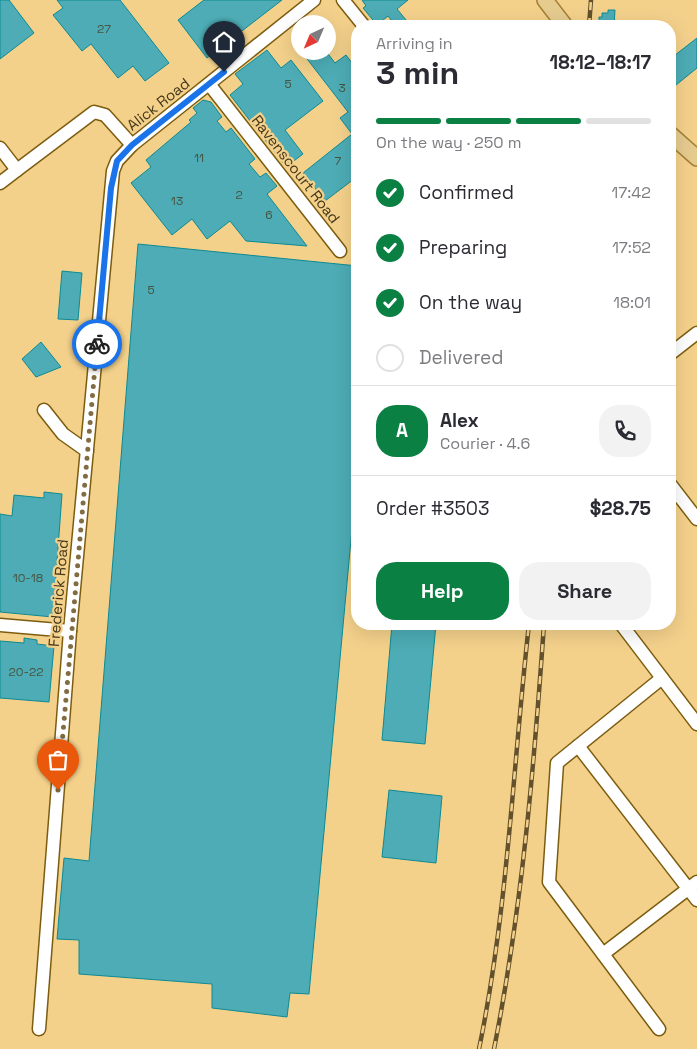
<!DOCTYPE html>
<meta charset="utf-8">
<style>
:root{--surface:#fff;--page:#f2f2f3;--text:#2b2b33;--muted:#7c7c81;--line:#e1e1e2;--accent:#0b8043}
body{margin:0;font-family:"Space Grotesk",sans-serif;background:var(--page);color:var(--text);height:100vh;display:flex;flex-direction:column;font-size:19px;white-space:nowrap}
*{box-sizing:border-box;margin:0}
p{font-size:16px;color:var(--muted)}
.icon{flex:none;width:28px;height:28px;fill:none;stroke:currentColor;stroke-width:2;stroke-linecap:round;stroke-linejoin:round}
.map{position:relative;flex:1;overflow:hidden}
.sheet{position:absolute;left:351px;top:20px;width:325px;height:610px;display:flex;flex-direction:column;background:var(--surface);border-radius:20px;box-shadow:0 5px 20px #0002}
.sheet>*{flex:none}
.needle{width:32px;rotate:224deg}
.buttons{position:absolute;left:291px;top:15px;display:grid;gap:10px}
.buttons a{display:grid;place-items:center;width:45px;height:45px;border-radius:50%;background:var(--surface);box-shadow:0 5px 20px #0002;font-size:25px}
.pin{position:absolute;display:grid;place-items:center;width:42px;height:42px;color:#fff;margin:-51px -21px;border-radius:50% 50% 50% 0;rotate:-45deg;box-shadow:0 0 5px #0007}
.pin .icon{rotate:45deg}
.courier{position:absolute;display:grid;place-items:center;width:50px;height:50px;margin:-25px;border:4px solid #1a73e8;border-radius:50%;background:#fff;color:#222;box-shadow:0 1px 6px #0007}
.head em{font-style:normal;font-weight:800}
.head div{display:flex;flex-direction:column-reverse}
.head{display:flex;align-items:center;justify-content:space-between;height:85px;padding:0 25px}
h1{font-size:32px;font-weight:800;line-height:38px}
.bar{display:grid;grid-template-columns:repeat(4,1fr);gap:8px 5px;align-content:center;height:60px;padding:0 25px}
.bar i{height:6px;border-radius:4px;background:var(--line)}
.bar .selected{background:var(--accent)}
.bar p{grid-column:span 4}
.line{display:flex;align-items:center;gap:12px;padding:0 25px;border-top:1px solid var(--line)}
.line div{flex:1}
.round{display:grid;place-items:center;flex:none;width:52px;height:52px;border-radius:20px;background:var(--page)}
ol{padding:0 25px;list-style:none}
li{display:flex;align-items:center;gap:15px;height:55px}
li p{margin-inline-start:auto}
li .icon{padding:5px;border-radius:50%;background:var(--accent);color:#fff;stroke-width:4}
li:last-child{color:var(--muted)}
li i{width:28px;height:28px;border:2px solid var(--line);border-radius:50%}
.action{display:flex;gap:10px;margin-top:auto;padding:10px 25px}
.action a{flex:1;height:58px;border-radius:20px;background:var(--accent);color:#fff;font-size:20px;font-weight:800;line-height:58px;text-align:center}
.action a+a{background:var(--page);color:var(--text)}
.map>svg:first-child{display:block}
</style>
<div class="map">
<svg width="697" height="1049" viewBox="0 0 697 1049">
<rect width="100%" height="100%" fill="#f4d18b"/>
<!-- building -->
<g fill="#4dacb5" stroke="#0d8a94">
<polygon points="0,0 9,0 34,33 0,59"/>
<polygon points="57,0 120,0 169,63 145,81 133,66 118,78 91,44 82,51 53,15 63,8"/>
<polygon points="204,0 282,0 207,58 178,20"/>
<polygon points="362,0 408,0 397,9 411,26 396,26 388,16 377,25 363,8 366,6"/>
<polygon points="608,10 615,10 614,26 601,26 599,24 599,17 602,17 602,13 608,13"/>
<polygon points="697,38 697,68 676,85 670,77 670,59"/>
<polygon points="267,50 281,68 291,60 323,101 285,130 303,154 286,167 230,95 243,84 235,74"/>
<polygon points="301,51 326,51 335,63 346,55 358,71 358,176 325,201 303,173 352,134 340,118 348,112"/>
<polygon points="203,100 211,102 222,117 217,121 226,132 231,128 255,159 249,164 260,177 266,173 277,186 267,194 307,246 246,241 230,221 207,239 192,219 172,235 131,183 151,167 146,160 191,122 189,120 197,113 193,108"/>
<polygon points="138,244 358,266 358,464 309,994 290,993 287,1017 212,1008 212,984 79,974 79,940 57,939 64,858 89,861"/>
<polygon points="62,271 82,273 78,320 58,319"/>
<polygon points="41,342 61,367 36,377 22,359"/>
<polygon points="44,492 62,494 53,617 0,612 0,514 12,516 14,495 44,498"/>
<polygon points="392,624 436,624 425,744 382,740"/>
<polygon points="24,638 37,640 37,644 54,646 49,702 0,698 0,641 24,643"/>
<polygon points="389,790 442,796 436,863 382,857"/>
</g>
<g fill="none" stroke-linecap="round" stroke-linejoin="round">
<!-- minor casing -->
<g stroke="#7c5d0f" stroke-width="15">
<g id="minor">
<polyline points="343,0 364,26"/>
<polyline points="209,84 340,251"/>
<polyline points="0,148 17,170 94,112 105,115 132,145"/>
<polyline points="0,183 17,170"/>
<polyline points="670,354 697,333"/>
<polyline points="44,410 63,434 87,451"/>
<polyline points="670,484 697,519"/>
<polyline points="621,624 697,724"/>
<polyline points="0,625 70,631"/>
<polyline points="578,746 697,900"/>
<polyline points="603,954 697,882"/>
<polyline points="39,1029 70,631 113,171 117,161 132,145 314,0"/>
<polyline points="659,1029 549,882 557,763 662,678"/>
</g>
</g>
<!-- major casing -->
<g stroke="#a38136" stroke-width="18">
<g id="major">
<polyline points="545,0 565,26"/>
<polyline points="670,134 697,158"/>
</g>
</g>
<!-- minor -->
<use href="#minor" stroke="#fff" stroke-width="12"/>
<!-- major -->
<use href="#major" stroke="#e6cb8f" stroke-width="15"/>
<!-- rail casing -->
<g stroke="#63512d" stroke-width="4.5">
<g id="rail">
<polyline points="589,26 591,0"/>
<path d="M479,1049C508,909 513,765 529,624"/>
<path d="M494,1049C522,908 534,767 544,624"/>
</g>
</g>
<!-- rail -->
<use href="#rail" stroke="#f4d18b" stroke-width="2.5" stroke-dasharray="8" stroke-linecap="butt"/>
</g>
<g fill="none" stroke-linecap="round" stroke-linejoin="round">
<!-- done -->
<polyline stroke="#826d42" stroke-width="5" stroke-dasharray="0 9" points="58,790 97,344"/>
<!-- route -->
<polyline stroke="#1a73e8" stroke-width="6" points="97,344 111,188 117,161 132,145 224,72"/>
</g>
<g text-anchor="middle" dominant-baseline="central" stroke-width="4.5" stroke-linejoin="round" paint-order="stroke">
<!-- number labels -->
<g font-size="12" fill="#475441">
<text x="104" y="29">27</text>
<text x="288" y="84">5</text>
<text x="342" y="88">3</text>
<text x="199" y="158">11</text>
<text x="338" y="161">7</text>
<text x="239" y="195">2</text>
<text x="177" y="201">13</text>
<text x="269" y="215">6</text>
<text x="151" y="290">5</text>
<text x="28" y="578">10-18</text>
<text x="26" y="672">20-22</text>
</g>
<!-- street labels -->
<g font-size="15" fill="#45371a" stroke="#f4d18b">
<text transform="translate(158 104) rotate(-38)">Alick Road</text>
<text transform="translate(296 169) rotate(52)">Ravenscourt Road</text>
<text transform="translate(58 593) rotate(-85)">Frederick Road</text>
</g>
</g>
</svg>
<div class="buttons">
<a><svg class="needle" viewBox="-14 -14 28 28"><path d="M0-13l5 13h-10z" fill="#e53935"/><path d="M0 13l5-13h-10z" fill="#7c7c81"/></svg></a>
</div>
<div class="pin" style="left:58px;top:790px;background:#ea580c"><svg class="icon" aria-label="bag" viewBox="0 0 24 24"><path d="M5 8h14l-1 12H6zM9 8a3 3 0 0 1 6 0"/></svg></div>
<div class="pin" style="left:224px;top:72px;background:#1f2937"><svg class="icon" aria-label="home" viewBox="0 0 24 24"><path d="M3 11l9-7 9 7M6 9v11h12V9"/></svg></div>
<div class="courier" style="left:97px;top:344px"><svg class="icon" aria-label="bike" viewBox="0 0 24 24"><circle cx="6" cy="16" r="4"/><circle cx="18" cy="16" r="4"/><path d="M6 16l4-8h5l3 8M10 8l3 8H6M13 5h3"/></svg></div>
<section class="sheet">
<div class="head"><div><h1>3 min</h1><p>Arriving in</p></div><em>18:12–18:17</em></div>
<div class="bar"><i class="selected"></i><i class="selected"></i><i class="selected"></i><i></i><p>On the way · 250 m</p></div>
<ol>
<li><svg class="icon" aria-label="check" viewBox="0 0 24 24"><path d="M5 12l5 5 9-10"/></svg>Confirmed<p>17:42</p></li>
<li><svg class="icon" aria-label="check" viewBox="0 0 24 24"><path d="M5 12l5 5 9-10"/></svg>Preparing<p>17:52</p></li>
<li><svg class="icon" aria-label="check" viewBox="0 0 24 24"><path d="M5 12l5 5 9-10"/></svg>On the way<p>18:01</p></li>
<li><i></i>Delivered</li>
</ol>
<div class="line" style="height:90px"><b class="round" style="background:var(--accent);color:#fff">A</b><div><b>Alex</b><p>Courier · 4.6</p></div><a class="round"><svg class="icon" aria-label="phone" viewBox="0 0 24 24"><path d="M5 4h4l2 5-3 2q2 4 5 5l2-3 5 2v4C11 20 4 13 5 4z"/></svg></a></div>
<div class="line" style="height:65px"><div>Order #3503</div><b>$28.75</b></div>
<div class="action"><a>Help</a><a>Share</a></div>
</section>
</div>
